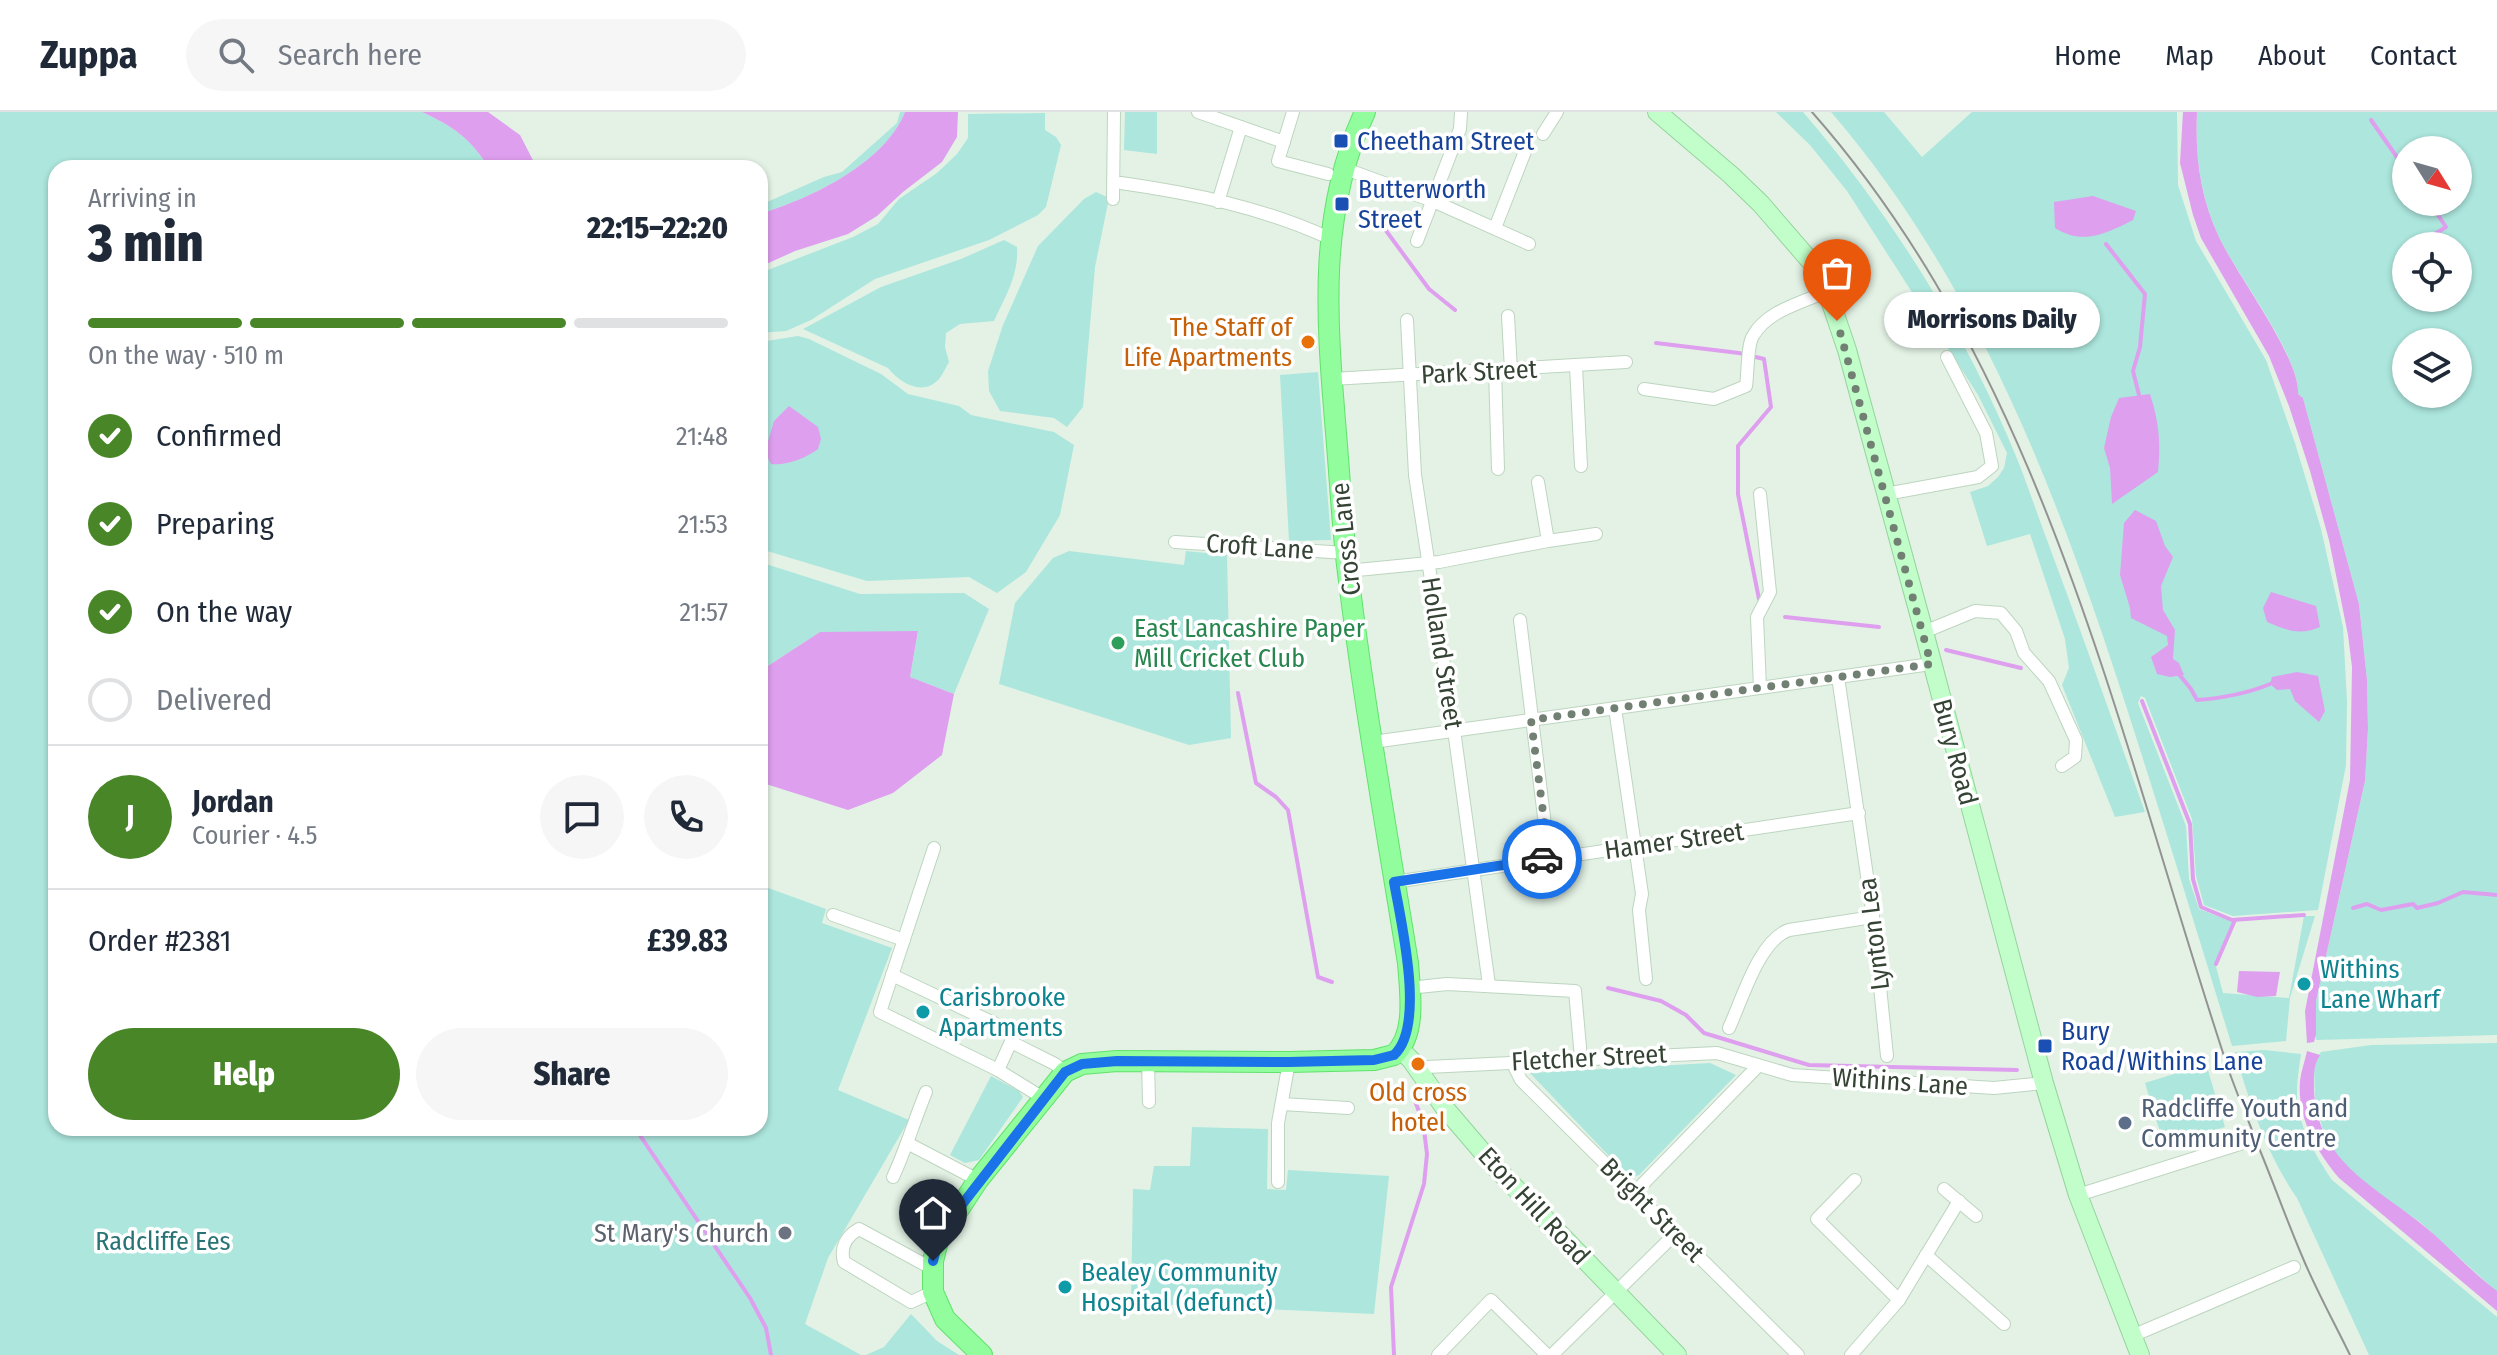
<!DOCTYPE html>
<meta charset="utf-8">
<style>
:root{--surface:#fff;--page:#f6f6f7;--text:#1f2937;--muted:#747a83;--line:#e0e1e3;--accent:#498628}
body{margin:0;font-family:"Fira Sans Condensed",sans-serif;background:var(--page);color:var(--text);height:100vh;display:flex;flex-direction:column;font-size:30px;white-space:nowrap}
*{box-sizing:border-box;margin:0}
p{font-size:26px;color:var(--muted)}
.icon{flex:none;width:44px;height:44px;fill:none;stroke:currentColor;stroke-width:2;stroke-linecap:round;stroke-linejoin:round}
.map{position:relative;flex:1;overflow:hidden}
.sheet{position:absolute;left:48px;top:48px;width:720px;height:976px;display:flex;flex-direction:column;background:var(--surface);border-radius:24px;box-shadow:0 2px 6px #0004}
.sheet>*{flex:none}
.needle{width:52px;rotate:127deg}
.controls{position:absolute;left:2392px;top:24px;display:grid;gap:16px}
.controls a{display:grid;place-items:center;width:80px;height:80px;border-radius:50%;background:var(--surface);box-shadow:0 2px 6px #0004;font-size:40px}
.pin{position:absolute;display:grid;place-items:center;width:68px;height:68px;color:#fff;margin:-82px -34px;border-radius:50% 50% 50% 0;rotate:-45deg;box-shadow:0 0 8px #0007}
.pin .icon{rotate:45deg}
.courier{position:absolute;display:grid;place-items:center;width:80px;height:80px;margin:-40px;border:6px solid #1a73e8;border-radius:50%;background:#fff;color:#222;box-shadow:0 2px 10px #0007}
.bubble{position:absolute;height:56px;border-radius:28px;background:var(--surface);box-shadow:0 2px 6px #0004;font-size:26px;font-weight:800;line-height:56px;text-align:center}
.overview em{font-style:normal;font-weight:800}
.overview div{display:flex;flex-direction:column-reverse}
.overview{display:flex;align-items:center;justify-content:space-between;height:136px;padding:0 40px}
h1{font-size:52px;font-weight:800;line-height:60px}
.bar{display:grid;grid-template-columns:repeat(4,1fr);gap:12px 8px;align-content:center;height:96px;padding:0 40px}
.bar i{height:10px;border-radius:6px;background:var(--line)}
.bar .on{background:var(--accent)}
.bar p{grid-column:span 4}
.line{display:flex;align-items:center;gap:20px;padding:0 40px;border-top:2px solid var(--line)}
.line div{flex:1}
.round{display:grid;place-items:center;flex:none;width:84px;height:84px;border-radius:42px;background:var(--page)}
ol{padding:0 40px;list-style:none}
li{display:flex;align-items:center;gap:24px;height:88px}
li p{margin-inline-start:auto}
li .icon{padding:8px;border-radius:50%;background:var(--accent);color:#fff;stroke-width:4}
li:last-child{color:var(--muted)}
li i{width:44px;height:44px;border:4px solid var(--line);border-radius:50%}
.action{display:flex;gap:16px;margin-top:auto;padding:16px 40px}
.action a{flex:1;height:92px;border-radius:48px;background:var(--accent);color:#fff;font-size:32px;font-weight:800;line-height:92px;text-align:center}
.action a+a{background:var(--page);color:var(--text)}
header{display:flex;align-items:center;gap:48px;box-sizing:border-box;height:112px;padding:0 40px;background:var(--surface);border-bottom:2px solid var(--line)}
header strong{font-size:38px}
nav{display:flex;gap:44px;margin-inline-start:auto;font-size:28px}
.search{width:560px;height:72px;background:var(--page);display:flex;align-items:center;gap:20px;box-sizing:border-box;padding:0 28px;border-radius:44px;color:var(--muted);font-size:30px}
.map>svg:first-child{display:block}
</style>
<header>
<strong>Zuppa</strong>
<div class="search"><svg class="icon" aria-label="search" viewBox="0 0 24 24"><circle cx="10" cy="10" r="6"/><path d="M15 15l6 6"/></svg>Search here</div>
<nav><a>Home</a><a>Map</a><a>About</a><a>Contact</a></nav>
</header>
<div class="map">
<svg width="2497" height="1243" viewBox="0 0 2497 1243">
<rect width="100%" height="100%" fill="#e3f2e5"/>
<!-- green -->
<g fill="#ace6dd" fill-rule="evenodd">
<path d="M0,0H422C454,15 470,26 489,56H56V1016H760V773L826,797L822,811L892,836L838,978L909,1008L828,1146L805,1212L861,1243H0Z"/>
<path d="M900,0H905C884,52 811,86 760,102V93L824,65L842,60L897,11Z"/>
<polygon points="1125,0 1157,0 1157,42 1124,38"/>
<path d="M1776,0H1803C1884,94 1958,208 2007,323C2021,354 2032,387 2044,420C2079,513 2112,607 2145,700L2115,705L2062,573L2069,556L2065,527L2030,422L1987,434L1970,380L1988,374L1998,365L2004,356L2007,341L1978,283L1847,79L1810,33Z"/>
<path d="M1831,0H1884L1922,45L1972,0H2177L2178,73L2196,129L2266,248L2295,331L2321,417L2343,515L2347,589L2346,653L2318,798L2233,804L2204,793L2196,764L2192,707L2145,586L2141,584L2138,591L2186,714L2189,767L2199,797L2233,810L2215,851L2223,881L2289,886L2304,804H2315L2290,886L2286,929L2232,934C2203,839 2174,745 2144,650C2072,422 1990,184 1831,0Z"/>
<path d="M2197,0H2497V923L2316,928V889L2365,669L2368,617L2367,568L2359,492L2303,286L2298,282C2301,247 2240,166 2222,131C2201,89 2195,46 2197,0ZM2406,38H2458V90H2406ZM2406,134H2458V186H2406ZM2406,230H2458V282H2406Z"/>
<polygon points="1045,1 1045,18 1056,25 1061,33 1046,95 1038,103 989,128 875,167 811,208 786,219 760,221 760,161 853,125 878,112 899,87 937,61 957,42 968,26 968,2"/>
<polygon points="1096,80 1109,86 1095,155 1083,295 1067,315 1054,306 1000,299 989,279 988,259 1003,213 1038,134 1084,87"/>
<path d="M1004,128L1017,135C1019,163 1005,185 994,209L960,212L946,221L945,235L949,250C946,255 943,262 939,267C923,285 900,271 888,256L803,217L881,175L961,147Z"/>
<polygon points="798,224 809,227 881,262 908,282 959,294 971,303 1054,320 1074,333 1060,403 1026,460 997,481 969,465 867,469 760,437 760,230"/>
<polygon points="1318,260 1331,428 1289,429 1280,263"/>
<polygon points="1069,439 1184,453 1186,439 1227,443 1231,626 1189,633 999,572 1015,491 1053,446"/>
<polygon points="760,450 860,482 964,481 989,497 954,582 910,565 918,520 820,520 760,559"/>
<polygon points="2497,931 2497,1180 2420,1110 2371,1077 2340,1048 2324,1022 2315,989 2314,951 2321,940 2371,933"/>
<path d="M2264,938L2301,942C2299,955 2297,968 2297,980C2296,1011 2315,1043 2332,1068L2497,1205V1243H2369L2297,1086C2267,1043 2249,990 2235,940Z"/>
<polygon points="1710,951 1736,963 1639,1063 1630,1066 1530,961"/>
<polygon points="2206,952 2225,1015 2164,1033 2145,971"/>
<polygon points="991,964 1019,979 1023,985 979,1048 965,1051 950,1043"/>
<polygon points="1192,1015 1268,1017 1267,1077 1286,1078 1288,1058 1389,1064 1374,1202 1131,1191 1133,1077 1150,1078 1154,1054 1190,1054"/>
<polygon points="911,1202 937,1229 959,1243 866,1243 884,1235"/>
</g>
<!-- water -->
<g fill="#df9fef">
<path d="M422,0H488L520,23L537,56H489C470,26 454,15 422,0Z"/>
<path d="M905,0H958L957,25L942,50L903,80L877,104L848,122L795,139L760,155V102C811,86 884,52 905,0Z"/>
<path d="M2183,0H2197C2195,44 2200,85 2219,125C2236,162 2301,247 2298,282L2303,286L2359,492L2367,568L2368,617L2365,669L2316,889V923L2314,930L2307,931L2305,899L2350,668L2352,555L2348,523L2329,428L2310,359L2289,294L2269,244L2201,126L2193,103L2180,51Z"/>
<path d="M2093,84L2136,99L2133,108C2107,121 2083,134 2055,116L2054,90Z"/>
<path d="M2150,282C2159,310 2161,331 2158,360L2112,392L2110,356L2104,336L2111,305L2119,286Z"/>
<path d="M789,294L818,315L821,327L818,337C806,346 786,354 771,352L765,340L774,309Z"/>
<polygon points="2135,398 2156,409 2165,434 2173,445 2161,474 2163,498 2175,518 2173,547 2179,551 2184,563 2170,565 2157,562 2151,545 2168,533 2167,524 2131,506 2130,496 2120,463 2124,411"/>
<path d="M2271,480L2316,494L2320,515C2300,524 2286,518 2267,510L2263,496Z"/>
<polygon points="918,519 910,565 954,582 942,643 893,681 848,698 760,670 760,559 820,520"/>
<polygon points="2297,560 2318,564 2325,599 2319,610 2295,589 2290,577 2277,578 2270,572 2272,565"/>
<polygon points="2239,859 2280,860 2276,884 2257,885 2237,880"/>
<path d="M2307,939L2320,943C2313,954 2314,963 2314,977C2316,1047 2372,1073 2419,1110C2447,1132 2469,1158 2497,1179V1199L2339,1066C2316,1039 2297,1005 2300,969C2301,959 2305,949 2307,939Z"/>
</g>
<g fill="none" stroke-linecap="round" stroke-linejoin="round">
<!-- stream -->
<g stroke="#df9fef" stroke-width="4">
<polyline points="2371,8 2406,58"/>
<polyline points="2429,90 2446,115 2430,125"/>
<polyline points="1373,101 1429,177 1455,198"/>
<polyline points="2106,132 2145,182 2140,235 2133,259 2139,283"/>
<polyline points="1656,231 1739,241 1764,247 1771,295 1738,334 1738,382 1759,487"/>
<polyline points="1785,505 1879,515"/>
<polyline points="1946,538 2021,556"/>
<path d="M2178,561L2191,577L2197,588C2223,586 2246,582 2270,572"/>
<polyline points="1238,581 1256,671 1276,685 1288,698 1318,865 1332,870"/>
<polyline points="2142,589 2190,712 2193,767 2201,795 2232,808 2304,803"/>
<polyline points="2353,796 2367,792 2381,798 2413,792 2417,796 2438,791 2463,780 2497,783"/>
<polyline points="2216,852 2235,808"/>
<polyline points="1608,876 1661,889 1686,903 1704,921 1809,953 2017,958"/>
<polyline points="635,1016 750,1186 766,1216 771,1243"/>
<polyline points="1394,1243 1391,1175 1424,1072 1427,1042 1423,1010 1415,989"/>
</g>
<!-- street casing -->
<g stroke="#bdd5bf" stroke-width="14">
<g id="street">
<polyline points="1198,0 1284,30"/>
<polyline points="1293,0 1278,49 1328,62"/>
<polyline points="1543,22 1557,0"/>
<polyline points="1343,56 1433,89 1529,132"/>
<path d="M1121,71C1192,81 1264,96 1329,126"/>
<polyline points="1113,87 1114,0"/>
<polyline points="1218,90 1241,15"/>
<polyline points="1495,116 1526,37"/>
<polyline points="1417,129 1460,17 1461,0"/>
<polyline points="1508,204 1511,258"/>
<polyline points="1407,208 1415,363 1454,618 1489,873"/>
<polyline points="1576,254 1581,354"/>
<polyline points="1495,258 1498,357"/>
<polyline points="1332,267 1626,250"/>
<path d="M1644,277L1714,287L1746,274C1748,262 1747,233 1753,224C1767,198 1803,191 1827,179"/>
<polyline points="1538,370 1548,429"/>
<polyline points="1760,382 1770,480 1757,505 1760,576"/>
<polyline points="1886,382 1978,365 1992,354 1986,321 1947,245"/>
<polyline points="1175,430 1346,441"/>
<polyline points="1347,459 1439,450 1548,429 1596,422"/>
<polyline points="1520,508 1549,746"/>
<polyline points="1924,520 1975,499 2001,501 2016,519 2024,541 2049,569 2076,628 2075,645 2062,654"/>
<polyline points="1838,565 1873,805 1887,944"/>
<polyline points="1615,596 1642,782 1639,798 1646,867"/>
<polyline points="1373,630 1931,552"/>
<polyline points="934,736 880,900 998,958 1043,986"/>
<polyline points="1394,770 1859,701"/>
<polyline points="833,803 904,828"/>
<polyline points="892,863 1015,921 998,958"/>
<polyline points="1409,876 1447,872 1575,879 1581,946"/>
<path d="M1729,916C1742,888 1759,828 1789,818L1873,805"/>
<polyline points="1011,930 1055,952 1065,960"/>
<polyline points="1514,949 1515,956 1521,968 1798,1243"/>
<polyline points="1148,950 1149,990"/>
<polyline points="1420,960 1427,955 1717,941 1792,963 1994,976 2044,971"/>
<polyline points="1282,992 1348,996"/>
<polyline points="909,1032 978,1068"/>
<path d="M893,1065C906,1037 914,1009 926,980"/>
<polyline points="1855,1068 1817,1107 1899,1188"/>
<polyline points="1278,1070 1278,1011 1289,950"/>
<polyline points="1944,1077 1976,1104"/>
<polyline points="1635,1080 1757,955"/>
<polyline points="2078,1083 2243,1031"/>
<polyline points="1926,1143 2004,1212"/>
<path d="M933,1157L859,1117C846,1124 840,1136 844,1150L911,1190L933,1180"/>
<polyline points="2132,1224 2294,1155"/>
<polyline points="1438,1243 1491,1188 1547,1243"/>
<polyline points="1552,1243 1675,1122"/>
<polyline points="1851,1243 1899,1188 1959,1089"/>
</g>
</g>
<!-- secondary casing -->
<g stroke="#95d49d" stroke-width="20">
<g id="secondary">
<polyline points="1657,0 1731,63 1761,92 1812,151 1827,179 1847,238 1924,520 2044,971 2078,1083 2140,1243"/>
<polyline points="1400,937 1412,949 1444,995 1497,1057 1677,1243"/>
</g>
</g>
<!-- primary casing -->
<g stroke="#62e16d" stroke-width="22">
<path id="primary" d="M982,1243L945,1207L933,1180V1149L938,1129L978,1068L1065,960L1082,952L1117,949L1289,950L1374,948L1394,943C1417,922 1410,880 1408,851C1387,721 1364,592 1348,461C1343,423 1341,384 1338,346C1329,228 1313,111 1365,0"/>
</g>
<!-- street -->
<use href="#street" stroke="#fff" stroke-width="12"/>
<!-- secondary -->
<use href="#secondary" stroke="#c1feca" stroke-width="18"/>
<!-- primary -->
<use href="#primary" stroke="#91fd9d" stroke-width="20"/>
<!-- tram -->
<path stroke="#939393" stroke-width="2" d="M1812,0C2047,267 2118,625 2227,953C2236,981 2249,1009 2259,1036C2274,1072 2287,1109 2302,1144C2316,1178 2334,1210 2350,1243"/>
</g>
<g fill="none" stroke-linecap="round" stroke-linejoin="round">
<!-- done -->
<polyline stroke="#718072" stroke-width="8" stroke-dasharray="0 14.4" points="1542,747 1549,746 1531,608 1931,552 1837,209"/>
<!-- route -->
<path stroke="#1a73e8" stroke-width="10" d="M933,1149L938,1129L950,1108L1065,960L1082,952L1117,949L1289,950L1374,948L1394,943C1426,914 1401,810 1394,770L1542,747"/>
</g>
<!-- markers -->
<g fill="#1a4fb4" stroke="#fff" stroke-width="3">
<rect x="1333" y="21" width="16" height="16" rx="4"/>
<rect x="1334" y="84" width="16" height="16" rx="4"/>
<rect x="2037" y="926" width="16" height="16" rx="4"/>
</g>
<g fill="#e8710a" stroke="#fff" stroke-width="3">
<circle cx="1308" cy="230" r="8"/>
<circle cx="1418" cy="952" r="8"/>
</g>
<circle fill="#2e9e5b" stroke="#fff" stroke-width="3" cx="1118" cy="531" r="8"/>
<g fill="#0f9aa8" stroke="#fff" stroke-width="3">
<circle cx="2304" cy="872" r="8"/>
<circle cx="923" cy="900" r="8"/>
<circle cx="1065" cy="1175" r="8"/>
</g>
<circle fill="#5c6f8a" stroke="#fff" stroke-width="3" cx="2125" cy="1011" r="8"/>
<circle fill="#6b7280" stroke="#fff" stroke-width="3" cx="785" cy="1121" r="8"/>
<g text-anchor="middle" dominant-baseline="central" stroke-width="7" stroke-linejoin="round" paint-order="stroke">
<!-- transit labels -->
<g font-size="26" fill="#164399" stroke="#fff" text-anchor="start">
<text x="1357" y="29">Cheetham Street</text>
<text x="1358" y="77">Butterworth<tspan x="1358" dy="30">Street</tspan></text>
<text x="2061" y="919">Bury<tspan x="2061" dy="30">Road/Withins Lane</tspan></text>
</g>
<!-- food labels -->
<g font-size="26" fill="#c56008" stroke="#fff" text-anchor="end">
<text x="1292" y="215">The Staff of<tspan x="1292" dy="30">Life Apartments</tspan></text>
<text x="1418" y="980" text-anchor="middle">Old cross<tspan x="1418" dy="30">hotel</tspan></text>
</g>
<!-- street labels -->
<g font-size="26" fill="#344334" stroke="#fff">
<text transform="translate(1479 260) rotate(-3)">Park Street</text>
<text transform="translate(1346 427) rotate(-96)">Cross Lane</text>
<text transform="translate(1260 435) rotate(4)">Croft Lane</text>
<text transform="translate(1442 541) rotate(81)">Holland Street</text>
<text transform="translate(1955 640) rotate(75)">Bury Road</text>
<text transform="translate(1674 729) rotate(-8)">Hamer Street</text>
<text transform="translate(1874 822) rotate(-97)">Lynton Lea</text>
<text transform="translate(1589 946) rotate(-3)">Fletcher Street</text>
<text transform="translate(1900 970) rotate(4)">Withins Lane</text>
<text transform="translate(1534 1094) rotate(47)">Eton Hill Road</text>
<text transform="translate(1652 1098) rotate(45)">Bright Street</text>
</g>
<!-- leisure labels -->
<g font-size="26" fill="#27864d" stroke="#fff" text-anchor="start">
<text x="1134" y="516">East Lancashire Paper<tspan x="1134" dy="30">Mill Cricket Club</tspan></text>
</g>
<!-- culture labels -->
<g font-size="26" fill="#0d838f" stroke="#fff" text-anchor="start">
<text x="2320" y="857">Withins<tspan x="2320" dy="30">Lane Wharf</tspan></text>
<text x="939" y="885">Carisbrooke<tspan x="939" dy="30">Apartments</tspan></text>
<text x="1081" y="1160">Bealey Community<tspan x="1081" dy="30">Hospital (defunct)</tspan></text>
</g>
<!-- service labels -->
<g font-size="26" fill="#4e5e75" stroke="#fff" text-anchor="start">
<text x="2141" y="996">Radcliffe Youth and<tspan x="2141" dy="30">Community Centre</tspan></text>
</g>
<!-- worship labels -->
<g font-size="26" fill="#5b616d" stroke="#fff" text-anchor="end">
<text x="769" y="1121">St Mary's Church</text>
</g>
<!-- park labels -->
<g font-size="26" fill="#287374" stroke="#fff">
<text x="163" y="1129">Radcliffe Ees</text>
</g>
</g>
</svg>
<div class="controls">
<a><svg class="needle" viewBox="-14 -14 28 28"><path d="M0-13l5 13h-10z" fill="#e53935"/><path d="M0 13l5-13h-10z" fill="#747a83"/></svg></a>
<a><svg class="icon" aria-label="locate" viewBox="0 0 24 24"><circle cx="12" cy="12" r="6"/><path d="M12 2v4M12 18v4M2 12h4M18 12h4"/></svg></a>
<a><svg class="icon" aria-label="layers" viewBox="0 0 24 24"><path d="M12 4l9 5-9 5-9-5zM3 14l9 5 9-5"/></svg></a>
</div>
<div class="pin" style="left:1837px;top:209px;background:#ea580c"><svg class="icon" aria-label="bag" viewBox="0 0 24 24"><path d="M5 8h14l-1 12H6zM9 8a3 3 0 0 1 6 0"/></svg></div>
<div class="pin" style="left:933px;top:1149px;background:#1f2937"><svg class="icon" aria-label="home" viewBox="0 0 24 24"><path d="M3 11l9-7 9 7M6 9v11h12V9"/></svg></div>
<div class="courier" style="left:1542px;top:747px"><svg class="icon" aria-label="car" viewBox="0 0 24 24"><path d="M5 17H2v-5l4-1 3-4h7l3 4 3 1v5h-3M9 17h6M6 11h13"/><circle cx="7" cy="17" r="2"/><circle cx="17" cy="17" r="2"/></svg></div>
<div class="bubble" style="left:1884px;top:180px;width:216px">Morrisons Daily</div>
<section class="sheet">
<div class="overview"><div><h1>3 min</h1><p>Arriving in</p></div><em>22:15–22:20</em></div>
<div class="bar"><i class="on"></i><i class="on"></i><i class="on"></i><i></i><p>On the way · 510 m</p></div>
<ol>
<li><svg class="icon" aria-label="check" viewBox="0 0 24 24"><path d="M5 12l5 5 9-10"/></svg>Confirmed<p>21:48</p></li>
<li><svg class="icon" aria-label="check" viewBox="0 0 24 24"><path d="M5 12l5 5 9-10"/></svg>Preparing<p>21:53</p></li>
<li><svg class="icon" aria-label="check" viewBox="0 0 24 24"><path d="M5 12l5 5 9-10"/></svg>On the way<p>21:57</p></li>
<li><i></i>Delivered</li>
</ol>
<div class="line" style="height:144px"><b class="round" style="background:var(--accent);color:#fff">J</b><div><b>Jordan</b><p>Courier · 4.5</p></div><a class="round"><svg class="icon" aria-label="chat" viewBox="0 0 24 24"><path d="M4 5h16v11H9l-5 4z"/></svg></a><a class="round"><svg class="icon" aria-label="phone" viewBox="0 0 24 24"><path d="M5 4h4l2 5-3 2q2 4 5 5l2-3 5 2v4C11 20 4 13 5 4z"/></svg></a></div>
<div class="line" style="height:104px"><div>Order #2381</div><b>£39.83</b></div>
<div class="action"><a>Help</a><a>Share</a></div>
</section>
</div>
